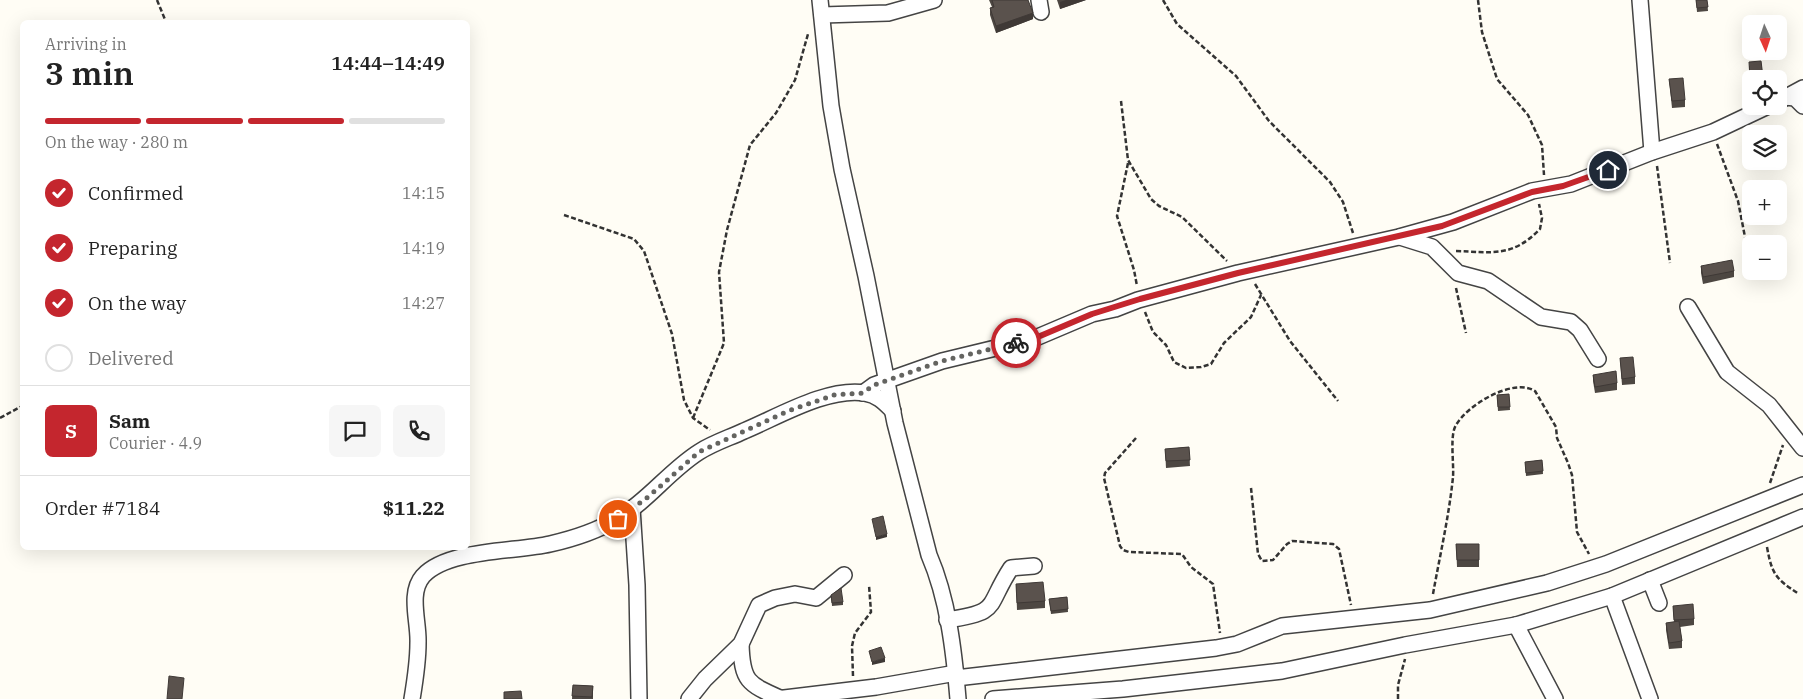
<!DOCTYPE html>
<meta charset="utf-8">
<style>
:root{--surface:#fff;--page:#f6f6f6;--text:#222;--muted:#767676;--line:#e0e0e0;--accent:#c4262e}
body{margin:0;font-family:"IBM Plex Serif",serif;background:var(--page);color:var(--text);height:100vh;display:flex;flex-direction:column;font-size:19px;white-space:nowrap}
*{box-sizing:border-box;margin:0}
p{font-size:16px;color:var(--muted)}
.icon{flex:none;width:28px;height:28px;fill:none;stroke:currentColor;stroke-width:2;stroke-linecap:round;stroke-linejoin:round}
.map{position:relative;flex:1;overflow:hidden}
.panel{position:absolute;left:20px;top:20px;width:450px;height:530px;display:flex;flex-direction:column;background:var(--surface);border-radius:8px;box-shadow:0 5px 20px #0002}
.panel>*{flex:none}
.needle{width:32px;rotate:177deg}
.tools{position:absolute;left:1742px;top:15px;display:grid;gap:10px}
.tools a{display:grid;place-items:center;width:45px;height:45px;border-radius:8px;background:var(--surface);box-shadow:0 5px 20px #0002;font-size:25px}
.pin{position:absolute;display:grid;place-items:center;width:42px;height:42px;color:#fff;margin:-21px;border:2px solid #fff;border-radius:50%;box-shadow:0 1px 5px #0007}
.courier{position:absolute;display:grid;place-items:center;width:50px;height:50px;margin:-25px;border:4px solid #c4262e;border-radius:50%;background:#fff;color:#222;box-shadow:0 1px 6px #0007}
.headline em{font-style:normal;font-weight:600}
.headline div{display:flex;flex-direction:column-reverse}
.headline{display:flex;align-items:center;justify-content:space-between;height:85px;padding:0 25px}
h1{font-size:32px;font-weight:600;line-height:38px}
.bar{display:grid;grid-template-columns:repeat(4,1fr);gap:8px 5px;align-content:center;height:60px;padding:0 25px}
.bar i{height:6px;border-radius:4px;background:var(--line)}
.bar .active{background:var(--accent)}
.bar p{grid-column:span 4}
.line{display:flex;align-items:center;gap:12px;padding:0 25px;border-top:1px solid var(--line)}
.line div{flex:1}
.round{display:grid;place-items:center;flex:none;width:52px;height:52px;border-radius:8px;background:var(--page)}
ol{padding:0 25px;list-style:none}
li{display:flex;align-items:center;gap:15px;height:55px}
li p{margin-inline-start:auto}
li .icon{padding:5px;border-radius:50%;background:var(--accent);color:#fff;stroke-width:4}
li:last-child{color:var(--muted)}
li i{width:28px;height:28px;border:2px solid var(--line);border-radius:50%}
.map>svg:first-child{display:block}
</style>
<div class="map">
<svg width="1803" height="699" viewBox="0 0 1803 699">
<rect width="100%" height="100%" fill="#fffdf5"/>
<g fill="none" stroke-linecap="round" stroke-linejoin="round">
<!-- minor casing -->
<g stroke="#444" stroke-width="18">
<g id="minor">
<path d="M820,0L831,106L842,169L866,276L895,423L929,555C948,599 954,651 958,699"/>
<polyline points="1039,0 1041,12"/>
<polyline points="1640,0 1652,152"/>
<polyline points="822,15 888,13 934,0"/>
<polyline points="1785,97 1795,98 1803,106"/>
<polyline points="1779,101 1803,88"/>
<polyline points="1400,237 1432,247 1458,273 1488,281 1541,317 1571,322 1580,330 1598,359"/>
<polyline points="1688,307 1727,372 1769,405 1803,448"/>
<polyline points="863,393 874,385 942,361 1033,339 1092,314 1115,309 1138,300 1238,273 1399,237 1453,222 1532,191 1571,184 1652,152 1713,132 1768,106"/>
<polyline points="632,508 637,585 639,699"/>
<polyline points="1650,580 1659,603"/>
<polyline points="1612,596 1650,699"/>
<path d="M947,620C1001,612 985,608 1011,568L1034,566"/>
<polyline points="1516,625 1555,699"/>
<path d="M741,644C742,682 748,684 782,699"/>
<polyline points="956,678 1216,648 1237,644 1282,626 1430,610 1547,583 1606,564 1803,485"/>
<path d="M412,699C415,681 418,662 418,643C419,622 408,593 423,576C448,549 515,552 550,544C572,539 597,531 617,519C648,501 669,471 699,452C713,443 729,438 744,431C778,417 827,387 865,393C878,395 885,403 893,411"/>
<polyline points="689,699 705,679 741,644 759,605 775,598 795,594 816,598 844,575"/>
<polyline points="776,699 876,687 956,673"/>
<polyline points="993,699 1123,689 1282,671 1405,645 1516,625 1612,596 1803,517"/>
</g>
</g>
<!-- path -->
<g stroke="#333" stroke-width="2.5" stroke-dasharray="5 2.5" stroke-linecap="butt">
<polyline points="157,0 166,22"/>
<polyline points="1163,0 1177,24 1236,76 1269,121 1330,182 1343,202 1353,233"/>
<polyline points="1478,0 1482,32 1497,79 1528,115 1542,145 1544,175"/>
<polyline points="1121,101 1128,160 1151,199 1159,206 1182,217 1227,261"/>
<polyline points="1717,144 1738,201 1751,268"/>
<polyline points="1128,163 1117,216 1134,270 1137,286"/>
<polyline points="1657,166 1670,263"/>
<polyline points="564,215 634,239 644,251 672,334 684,400 693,418 710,430"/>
<path d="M1456,251C1492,252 1512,258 1540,229L1542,218L1539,204"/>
<polyline points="1752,271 1752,273"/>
<polyline points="1255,284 1290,341 1338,401"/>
<polyline points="1456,288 1466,333"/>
<polyline points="1145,312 1153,332 1166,345 1174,362 1186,368 1201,367 1211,364 1224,343 1251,317 1261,295"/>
<polyline points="0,418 22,406"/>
<polyline points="693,418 724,343 719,272 727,230 750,145 776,113 795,80 808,34"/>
<polyline points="1136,438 1105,473 1104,478 1120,546 1123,550 1129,552 1182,554 1191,567 1213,584 1220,633"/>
<polyline points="1770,483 1783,445"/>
<polyline points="1251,488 1258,554 1262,561 1273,560 1287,544 1292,541 1333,544 1339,549 1351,605"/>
<path d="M1767,547C1772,575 1776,579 1799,594"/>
<path d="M1433,594C1440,555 1449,516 1453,477C1454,464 1450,438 1455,427C1465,406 1513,377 1535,391L1556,427L1557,438L1568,463L1572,475L1577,532L1589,554"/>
<polyline points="853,676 852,646 855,633 871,612 869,585"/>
<polyline points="1398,699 1398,685 1405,659"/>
</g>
<!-- minor -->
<use href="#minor" stroke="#fff" stroke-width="15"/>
</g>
<!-- wall -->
<g fill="#4d4742">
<polygon points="989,0 1028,0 1033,19 996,33 990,15 990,8 992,7"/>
<polygon points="1057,0 1086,0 1060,9"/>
<polygon points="1696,0 1707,0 1708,11 1697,12"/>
<polygon points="1761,61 1763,79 1751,79 1751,82 1750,82 1749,66"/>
<polygon points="1669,79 1685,100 1685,107 1672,108"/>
<polygon points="1701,266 1734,271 1734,277 1703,284 1701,273"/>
<polygon points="1620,358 1635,377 1635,384 1622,385"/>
<polygon points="1593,375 1617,383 1617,390 1595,393 1593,381"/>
<polygon points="1509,394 1510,410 1498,411 1497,395"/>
<polygon points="1189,447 1190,466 1166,468 1165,449"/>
<polygon points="1542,460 1543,474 1526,476 1525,462"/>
<polygon points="1456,544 1479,544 1479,567 1457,567"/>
<polygon points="1016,584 1045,601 1045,608 1017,610"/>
<polygon points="831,595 843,602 843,605 832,606"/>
<polygon points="1067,597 1068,612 1051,614 1049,599"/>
<polygon points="1673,606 1694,619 1694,625 1680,627 1682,641 1682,648 1669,649 1666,630 1666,623 1674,622"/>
<polygon points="573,685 593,686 593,699 572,699"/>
</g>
<!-- shaded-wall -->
<g fill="#3f3936">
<polygon points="1066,0 1086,0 1060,9 1060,2"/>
<polygon points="1033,13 1033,19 996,33 996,26"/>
<polygon points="887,534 887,537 876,540 876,537"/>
<polygon points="885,658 885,662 872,665 872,662"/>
</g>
<!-- building -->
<g fill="#5a524d" stroke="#3f3936">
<polygon points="992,0 1028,0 1033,13 996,26 990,8 994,7"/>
<polygon points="1696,0 1707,0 1708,7 1697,8"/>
<polygon points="1761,61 1763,77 1750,79 1749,62"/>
<polygon points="1683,78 1685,100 1672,101 1669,79"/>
<polygon points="1732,260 1734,271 1703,277 1701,266"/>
<polygon points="1633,357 1635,377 1622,379 1620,358"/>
<polygon points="1616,371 1617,383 1595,387 1593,375"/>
<polygon points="1509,394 1510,407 1498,407 1497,395"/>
<polygon points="1189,447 1190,460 1166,461 1165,449"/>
<polygon points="1542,460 1543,471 1526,473 1525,462"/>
<polygon points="883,516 887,534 876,537 872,519"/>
<polygon points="1456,544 1479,544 1479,560 1457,560"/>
<polygon points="1043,582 1045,601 1017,603 1016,584"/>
<polygon points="841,588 843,602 832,603 831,595"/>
<polygon points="1067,597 1068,609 1051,611 1049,599"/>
<polygon points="1693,604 1694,619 1674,620 1673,606"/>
<polygon points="1679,621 1682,641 1669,643 1666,623"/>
<polygon points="881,647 885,658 872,662 869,651"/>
<polygon points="169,676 184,678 182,699 167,699"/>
<polygon points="573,685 593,686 592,697 572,696"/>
<polygon points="521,691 522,699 504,699 504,692"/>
</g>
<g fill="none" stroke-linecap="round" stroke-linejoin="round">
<!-- done -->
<polyline stroke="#646461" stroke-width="5" stroke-dasharray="0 9" points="618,519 648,497 699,452 788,411 834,395 863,393 874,385 942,361 1016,343"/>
<!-- route -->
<polyline stroke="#c4262e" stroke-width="6" points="1016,343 1033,339 1092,314 1140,299 1238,273 1442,226 1532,192 1563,186 1608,170"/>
</g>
</svg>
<div class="tools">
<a><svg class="needle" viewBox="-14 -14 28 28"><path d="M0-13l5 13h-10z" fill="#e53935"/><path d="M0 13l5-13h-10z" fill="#767676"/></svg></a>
<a><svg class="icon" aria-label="locate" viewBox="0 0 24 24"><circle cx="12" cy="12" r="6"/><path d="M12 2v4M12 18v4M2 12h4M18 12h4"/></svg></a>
<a><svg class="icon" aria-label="layers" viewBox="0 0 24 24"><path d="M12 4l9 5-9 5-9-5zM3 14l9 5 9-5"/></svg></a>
<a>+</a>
<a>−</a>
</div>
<div class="pin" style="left:618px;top:519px;background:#ea580c"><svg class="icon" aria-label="bag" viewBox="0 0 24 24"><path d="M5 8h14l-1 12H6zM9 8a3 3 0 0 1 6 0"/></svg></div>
<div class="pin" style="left:1608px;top:170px;background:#1f2937"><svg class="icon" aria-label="home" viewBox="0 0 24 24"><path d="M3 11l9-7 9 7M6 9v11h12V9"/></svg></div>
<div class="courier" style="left:1016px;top:343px"><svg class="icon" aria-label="bike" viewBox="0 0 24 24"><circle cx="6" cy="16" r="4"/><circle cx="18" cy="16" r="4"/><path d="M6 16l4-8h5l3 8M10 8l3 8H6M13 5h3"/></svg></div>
<section class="panel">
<div class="headline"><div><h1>3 min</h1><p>Arriving in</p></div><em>14:44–14:49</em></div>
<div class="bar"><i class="active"></i><i class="active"></i><i class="active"></i><i></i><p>On the way · 280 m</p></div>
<ol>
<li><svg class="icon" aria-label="check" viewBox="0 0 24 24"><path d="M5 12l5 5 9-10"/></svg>Confirmed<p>14:15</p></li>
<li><svg class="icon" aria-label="check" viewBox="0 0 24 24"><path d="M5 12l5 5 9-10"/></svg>Preparing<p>14:19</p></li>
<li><svg class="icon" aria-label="check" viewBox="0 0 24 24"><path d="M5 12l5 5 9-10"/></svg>On the way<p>14:27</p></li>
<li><i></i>Delivered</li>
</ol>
<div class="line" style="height:90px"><b class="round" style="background:var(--accent);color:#fff">S</b><div><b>Sam</b><p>Courier · 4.9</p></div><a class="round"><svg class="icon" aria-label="chat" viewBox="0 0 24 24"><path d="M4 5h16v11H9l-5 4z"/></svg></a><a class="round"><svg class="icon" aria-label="phone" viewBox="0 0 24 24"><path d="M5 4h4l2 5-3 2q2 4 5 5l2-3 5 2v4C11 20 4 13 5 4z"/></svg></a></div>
<div class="line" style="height:65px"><div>Order #7184</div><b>$11.22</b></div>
</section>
</div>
